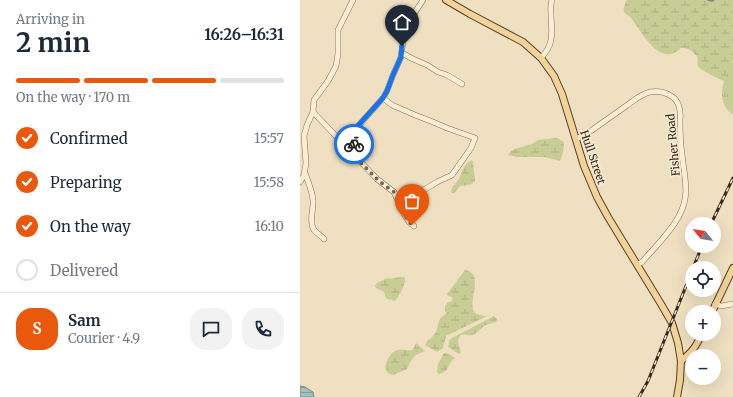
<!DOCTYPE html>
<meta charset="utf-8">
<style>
:root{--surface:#fff;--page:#f2f2f3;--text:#1f2937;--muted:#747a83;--line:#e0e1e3;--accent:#ea580c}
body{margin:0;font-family:Merriweather,serif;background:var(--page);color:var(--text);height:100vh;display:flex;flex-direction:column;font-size:15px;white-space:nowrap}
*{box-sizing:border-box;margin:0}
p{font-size:13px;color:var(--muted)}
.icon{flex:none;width:22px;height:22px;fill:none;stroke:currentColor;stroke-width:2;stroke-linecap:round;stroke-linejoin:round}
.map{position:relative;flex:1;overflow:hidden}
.sheet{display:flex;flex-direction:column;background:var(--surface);width:300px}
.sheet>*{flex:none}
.needle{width:26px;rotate:300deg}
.tools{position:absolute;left:385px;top:217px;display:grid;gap:8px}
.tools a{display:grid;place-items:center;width:36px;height:36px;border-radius:50%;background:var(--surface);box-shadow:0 4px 16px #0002;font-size:20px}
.pin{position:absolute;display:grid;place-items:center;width:34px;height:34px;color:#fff;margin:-41px -17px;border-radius:50% 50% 50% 0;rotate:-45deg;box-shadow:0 0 4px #0007}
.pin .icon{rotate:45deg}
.courier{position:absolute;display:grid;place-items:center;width:40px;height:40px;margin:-20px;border:3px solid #1a73e8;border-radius:50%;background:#fff;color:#222;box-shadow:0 1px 5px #0007}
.head em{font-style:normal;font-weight:700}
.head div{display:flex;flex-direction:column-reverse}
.head{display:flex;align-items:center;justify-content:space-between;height:68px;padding:0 16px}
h1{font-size:26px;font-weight:700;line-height:30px}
.bar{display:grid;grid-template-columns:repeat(4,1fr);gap:6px 4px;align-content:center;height:48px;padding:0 16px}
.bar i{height:5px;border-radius:3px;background:var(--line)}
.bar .active{background:var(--accent)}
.bar p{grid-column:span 4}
.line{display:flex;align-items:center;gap:10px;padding:0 16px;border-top:1px solid var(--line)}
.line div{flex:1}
.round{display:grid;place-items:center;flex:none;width:42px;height:42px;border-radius:16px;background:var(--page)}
ol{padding:0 16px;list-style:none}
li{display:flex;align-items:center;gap:12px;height:44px}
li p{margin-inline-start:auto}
li .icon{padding:4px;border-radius:50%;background:var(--accent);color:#fff;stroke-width:4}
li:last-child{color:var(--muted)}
li i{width:22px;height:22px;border:2px solid var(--line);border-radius:50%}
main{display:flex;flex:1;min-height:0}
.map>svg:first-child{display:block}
</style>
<main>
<section class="sheet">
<div class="head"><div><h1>2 min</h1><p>Arriving in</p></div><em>16:26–16:31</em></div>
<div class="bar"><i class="active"></i><i class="active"></i><i class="active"></i><i></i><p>On the way · 170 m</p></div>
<ol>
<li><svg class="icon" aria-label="check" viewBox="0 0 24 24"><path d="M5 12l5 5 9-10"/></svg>Confirmed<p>15:57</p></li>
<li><svg class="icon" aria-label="check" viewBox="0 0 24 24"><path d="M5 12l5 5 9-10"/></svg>Preparing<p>15:58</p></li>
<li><svg class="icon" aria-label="check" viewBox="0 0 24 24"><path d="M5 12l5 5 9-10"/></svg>On the way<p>16:10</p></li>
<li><i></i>Delivered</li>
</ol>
<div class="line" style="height:72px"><b class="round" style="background:var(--accent);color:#fff">S</b><div><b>Sam</b><p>Courier · 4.9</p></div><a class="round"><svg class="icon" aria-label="chat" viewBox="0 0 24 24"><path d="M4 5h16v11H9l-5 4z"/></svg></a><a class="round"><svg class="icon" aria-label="phone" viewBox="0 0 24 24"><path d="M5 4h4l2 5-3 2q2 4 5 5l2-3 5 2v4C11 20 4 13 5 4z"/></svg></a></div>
</section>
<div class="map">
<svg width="433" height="397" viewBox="0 0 433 397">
<defs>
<pattern id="grass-tufts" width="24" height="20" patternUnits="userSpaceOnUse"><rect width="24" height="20" fill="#c8cd95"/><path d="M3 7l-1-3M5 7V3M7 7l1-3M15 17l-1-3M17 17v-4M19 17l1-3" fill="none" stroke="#adb080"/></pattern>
<pattern id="wetland-marsh" width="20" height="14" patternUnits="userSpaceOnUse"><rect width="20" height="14" fill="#c8cd95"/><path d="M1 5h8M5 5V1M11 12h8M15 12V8" fill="none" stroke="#adb080"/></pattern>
<pattern id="water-rules" width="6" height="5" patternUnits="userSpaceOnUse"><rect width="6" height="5" fill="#a4c1b7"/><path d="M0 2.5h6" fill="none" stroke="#879d94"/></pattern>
</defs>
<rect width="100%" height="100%" fill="#efe0c1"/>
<!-- grass -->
<path fill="url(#grass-tufts)" d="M433,58V115C413,100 425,77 433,58Z"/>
<!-- wetland -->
<g fill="url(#wetland-marsh)">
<path d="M327,0H433V58L424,81C419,79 400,70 398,66C397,63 398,59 397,56C394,53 387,46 381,48C380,48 380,49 379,50C375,53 370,55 365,54C350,50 340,29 331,18C329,16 325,14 324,12C323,9 325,3 327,0Z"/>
<path d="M256,138L259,139L264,142C264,148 263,155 260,161L245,157H216L208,155L211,151L215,149L232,144L238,140Z"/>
<path d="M172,160L173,161L175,181C172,185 165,186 160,186L157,190L154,193H151C151,186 156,184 159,179C162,172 164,163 172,160Z"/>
<path d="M165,270C186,274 166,302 175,313C178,315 184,316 187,316L146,336L143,348L137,352L125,345C127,340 131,339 134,335C141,327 134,320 147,313L145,311V306L148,302H151L153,298L147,295V294Z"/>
<path d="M99,277H103L105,278C105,286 100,295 95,301L86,298L84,292L76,288L75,286L77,283L85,279L88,278L91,279Z"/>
<path d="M194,316L197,319L196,322C192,323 187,324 184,326C180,329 176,335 171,335C167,336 163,332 159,337C157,341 160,348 161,353L159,354L148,347L150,339Z"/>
<path d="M116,343L125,351L116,355L110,362L107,369L93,375C90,374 87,373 86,370C84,364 90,353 95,351C101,348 106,351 112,350L114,348Z"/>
<path d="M144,353L149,354L155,358C146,364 151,371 139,374L137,372L138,364Z"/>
</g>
<!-- water -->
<polygon fill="url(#water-rules)" stroke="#6b8f85" points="0,386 5,387 13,392 14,397 0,397"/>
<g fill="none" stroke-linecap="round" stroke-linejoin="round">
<!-- stream -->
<polyline stroke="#6b8f85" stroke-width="1.5" points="408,0 412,1 414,0"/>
<!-- minor casing -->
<g stroke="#887058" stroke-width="6">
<g id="minor">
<polyline points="102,53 113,59 127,65 138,72 147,75 162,84"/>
<path d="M241,58C254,44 252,34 251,16C251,10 250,5 252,0"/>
<polyline points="83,98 92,105 115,115 133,122 147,128 175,138 171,148 152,175 137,182 112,197 100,203"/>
<polyline points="13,112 77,179 94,192 103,212 109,222 114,226"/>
<polyline points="55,130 54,141 56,156"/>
<path d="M276,139L285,135C299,125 312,116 326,106C333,101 341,94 350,92C357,91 365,92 371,96C379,100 381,111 380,120C380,131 380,142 382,154C384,177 391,194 379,216C370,233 355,247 342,262L337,265"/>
<polyline points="43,143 83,98 87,91 93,75 101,57 104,34 106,26 123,0"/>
<path d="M5,173C8,182 12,190 13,200C14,209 9,219 13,228C15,233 21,235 24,239"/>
<polyline points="0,182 4,175 6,163 4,136 7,125 13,112 14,100 28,81 36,66 38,54 38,30 53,0"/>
<polyline points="415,304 421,306 433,304"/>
</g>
</g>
<!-- major casing -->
<g stroke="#563f2d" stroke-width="8">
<g id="major">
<polyline points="146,0 170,14 223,42 241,58 254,76 262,94 284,166 297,197 308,217 361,304 372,323 378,343 381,361 380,380 377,397"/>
<polyline points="412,312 433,268"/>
<path d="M381,361C393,351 395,348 402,334"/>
</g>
</g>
<!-- minor -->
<use href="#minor" stroke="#f9edd4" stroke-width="5"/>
<!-- major -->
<use href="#major" stroke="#f3d498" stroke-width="6"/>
<!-- rail casing -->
<g stroke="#38291d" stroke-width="3">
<g id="rail">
<polyline points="411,224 433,178"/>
<polyline points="393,268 402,246"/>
<polyline points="339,397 348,381 392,271"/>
</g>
</g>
<!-- rail -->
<use href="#rail" stroke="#f6ead1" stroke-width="1.5" stroke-dasharray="4.5" stroke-linecap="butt"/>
</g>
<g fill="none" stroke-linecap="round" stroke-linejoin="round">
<!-- done -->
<polyline stroke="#786956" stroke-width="4" stroke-dasharray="0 7.2" points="54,144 56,158 79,181 94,192 103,212 109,222 112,225"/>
<!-- route -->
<polyline stroke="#1a73e8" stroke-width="5" points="54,144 55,129 83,98 87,91 93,75 101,57 102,46"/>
</g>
<g text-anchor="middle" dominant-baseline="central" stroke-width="3.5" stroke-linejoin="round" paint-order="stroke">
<!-- street labels -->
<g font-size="11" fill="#38291d" stroke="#f6ead1">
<text transform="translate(373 145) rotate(-95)">Fisher Road</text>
<text transform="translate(293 157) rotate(71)">Hull Street</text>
</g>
</g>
</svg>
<div class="tools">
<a><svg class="needle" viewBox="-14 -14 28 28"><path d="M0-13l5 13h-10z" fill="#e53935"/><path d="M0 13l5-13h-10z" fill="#747a83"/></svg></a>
<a><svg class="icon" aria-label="locate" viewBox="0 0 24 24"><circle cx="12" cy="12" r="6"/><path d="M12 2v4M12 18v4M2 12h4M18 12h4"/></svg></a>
<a>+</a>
<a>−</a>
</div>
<div class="pin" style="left:112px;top:225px;background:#ea580c"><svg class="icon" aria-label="bag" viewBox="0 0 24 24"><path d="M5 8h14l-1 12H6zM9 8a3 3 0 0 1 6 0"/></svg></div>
<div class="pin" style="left:102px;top:46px;background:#1f2937"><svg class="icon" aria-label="home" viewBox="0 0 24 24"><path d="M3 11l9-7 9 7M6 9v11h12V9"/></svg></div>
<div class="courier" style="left:54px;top:144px"><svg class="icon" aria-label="bike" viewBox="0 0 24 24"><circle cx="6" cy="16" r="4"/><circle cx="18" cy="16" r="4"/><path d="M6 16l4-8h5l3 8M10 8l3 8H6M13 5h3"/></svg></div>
</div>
</main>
